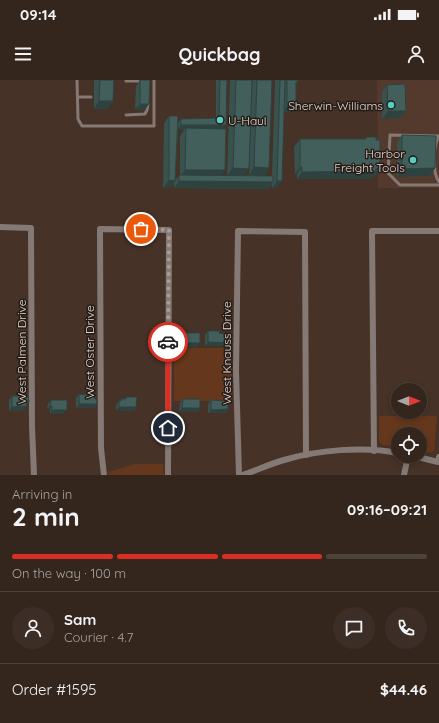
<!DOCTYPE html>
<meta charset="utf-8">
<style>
:root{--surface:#34261d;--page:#3c2e26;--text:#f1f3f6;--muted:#a9a5a4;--line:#4e433b;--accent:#d93025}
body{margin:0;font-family:Quicksand,sans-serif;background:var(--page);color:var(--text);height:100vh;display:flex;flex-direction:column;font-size:15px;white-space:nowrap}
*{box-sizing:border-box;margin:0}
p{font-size:13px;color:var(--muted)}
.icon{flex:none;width:22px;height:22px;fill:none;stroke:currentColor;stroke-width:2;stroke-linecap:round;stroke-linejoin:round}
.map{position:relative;height:395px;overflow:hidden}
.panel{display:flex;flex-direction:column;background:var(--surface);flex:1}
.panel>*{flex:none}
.needle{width:26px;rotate:90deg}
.tools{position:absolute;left:391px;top:303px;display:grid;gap:8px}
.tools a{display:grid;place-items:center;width:36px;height:36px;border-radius:50%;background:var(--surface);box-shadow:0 2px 6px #0003,0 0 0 1px var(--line);font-size:20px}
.pin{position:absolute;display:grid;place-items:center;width:34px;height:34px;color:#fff;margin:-17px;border:2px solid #fff;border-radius:50%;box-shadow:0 1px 4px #0007}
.courier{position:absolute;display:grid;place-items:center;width:40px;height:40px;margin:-20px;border:3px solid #d93025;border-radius:50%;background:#fff;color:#222;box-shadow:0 1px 5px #0007}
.summary em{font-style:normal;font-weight:800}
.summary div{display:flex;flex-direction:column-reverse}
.summary{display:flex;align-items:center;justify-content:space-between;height:68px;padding:0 12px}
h1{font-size:26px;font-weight:800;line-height:30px}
.bar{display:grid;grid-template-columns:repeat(4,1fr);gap:6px 4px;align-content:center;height:48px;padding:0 12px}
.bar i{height:5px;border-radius:3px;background:var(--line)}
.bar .on{background:var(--accent)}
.bar p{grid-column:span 4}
.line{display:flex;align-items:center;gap:10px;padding:0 12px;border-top:1px solid var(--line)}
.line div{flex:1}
.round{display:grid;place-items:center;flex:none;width:42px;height:42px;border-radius:21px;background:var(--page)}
.status{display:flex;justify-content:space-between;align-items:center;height:28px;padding:0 20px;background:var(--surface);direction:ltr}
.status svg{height:11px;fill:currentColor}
header{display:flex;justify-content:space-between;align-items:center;height:52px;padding:0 12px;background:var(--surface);font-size:18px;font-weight:800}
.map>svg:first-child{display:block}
</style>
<div class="status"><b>09:14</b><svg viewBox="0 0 49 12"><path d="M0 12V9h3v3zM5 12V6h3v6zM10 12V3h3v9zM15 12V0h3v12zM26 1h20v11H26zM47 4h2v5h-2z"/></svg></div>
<header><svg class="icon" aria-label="menu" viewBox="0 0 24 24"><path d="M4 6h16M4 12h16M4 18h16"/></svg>Quickbag<svg class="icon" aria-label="person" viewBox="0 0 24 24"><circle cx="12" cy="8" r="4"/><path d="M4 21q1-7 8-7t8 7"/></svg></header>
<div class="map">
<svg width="439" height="395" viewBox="0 0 439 395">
<rect width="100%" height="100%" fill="#463227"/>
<!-- built -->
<polygon fill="#543a2c" points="377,0 439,0 439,108 378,108"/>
<!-- green -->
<g fill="#65371c">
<rect x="174" y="268" width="58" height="53"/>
<polygon points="379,336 437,336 434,371 430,373 420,371 420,354 398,354 398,367 383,365 379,361"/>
<polygon points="135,384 163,384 164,395 109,395 108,392"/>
</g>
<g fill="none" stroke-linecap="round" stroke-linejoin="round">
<!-- service -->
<g stroke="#847974" stroke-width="3">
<polyline points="77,0 78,39 82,46 154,46 154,0"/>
<polyline points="126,1 142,1"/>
<polyline points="78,17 91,17"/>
<polyline points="126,35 145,34 147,30 148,24"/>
<polyline points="438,56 390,55 388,93 400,105 439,105"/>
<path d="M439,56C433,66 432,92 439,102"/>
</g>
<!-- minor -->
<g stroke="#847974" stroke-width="6">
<polyline points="0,147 31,148 32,346 34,395"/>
<polyline points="374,371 372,151 439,151"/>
<polyline points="414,376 438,382 439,377"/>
<polyline points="104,395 101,368 100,149 169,150 168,395"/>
<polyline points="239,395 236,291 238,151 305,152 306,375"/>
<path d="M243,395C257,390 270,384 284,380C317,370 364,366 398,373"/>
<polyline points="404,395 408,376"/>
</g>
</g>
<!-- wall -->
<g fill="#39524e" fill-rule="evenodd">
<polygon points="94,0 114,0 108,29 94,29"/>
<polygon points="140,0 145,30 135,29 136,6"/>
<path d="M216,0H227L223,49L222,95H227L230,0H252L244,95H249L252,2L253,0H272L269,88L264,96H272L275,0H298L296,5L291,32H284L277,108H272V104L268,109L174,108V103L170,108H163L164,43L169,36L178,43L181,39L216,38ZM178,50H184L180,56V95L175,100Z"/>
<polygon points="387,5 406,31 400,38 382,39 382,12"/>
<polygon points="402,55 435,88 430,96 397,97 397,63"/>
<polygon points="366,57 376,60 380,88 375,96 373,96 370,99 297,99 297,94 295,94 294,67 300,59 365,59"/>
<polygon points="208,251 219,253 226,257 228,263 226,266 205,266 205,255"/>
<polygon points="183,253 197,267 180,267 180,257"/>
<polygon points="79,314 95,319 97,324 94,328 76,328 76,318"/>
<polygon points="12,316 27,325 24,330 9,331 9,320"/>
<polygon points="126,317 136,327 134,331 116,330 116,325 119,321 120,321 121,319 125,319"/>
<polygon points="183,319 198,332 179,332 180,323"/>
<polygon points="51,320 64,334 50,334 50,329 47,329 48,324"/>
<polygon points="211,320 226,324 228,329 226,333 208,333 208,324"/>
</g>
<!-- shaded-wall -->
<g fill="#2e4240">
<polygon points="99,21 113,21 108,29 94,29"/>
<polygon points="140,24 149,24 145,30 135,29"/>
<polygon points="287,26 296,26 291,32 283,32"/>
<polygon points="388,31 406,31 400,38 382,39"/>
<polygon points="181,45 226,45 222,50 186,48 184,50 177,50"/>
<polygon points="254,87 269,88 264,96 249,95"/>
<polygon points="300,87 302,87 297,94 295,94"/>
<polygon points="233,88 249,89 243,96 227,96"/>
<polygon points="380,88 375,96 373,96 370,99 297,99 302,92"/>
<polygon points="435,88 430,96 397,97 402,89"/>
<polygon points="185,90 225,90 220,98 180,97"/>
<polygon points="169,100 175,101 170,108 163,108"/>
<polygon points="179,101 273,102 268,109 174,108"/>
<polygon points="277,101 282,101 277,108 272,108"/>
<polygon points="208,262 228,263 226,266 205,266"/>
<polygon points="183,263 200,263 197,267 180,267"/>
<polygon points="79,324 97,324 94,328 76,328"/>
<polygon points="27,326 24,330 9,331 12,327"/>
<polygon points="50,326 52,326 50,329 47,329"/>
<polygon points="119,327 136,327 134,331 116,330"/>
<polygon points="182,328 200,328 198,332 179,332"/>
<polygon points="228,329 226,333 208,333 211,330"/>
<polygon points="52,330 67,330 64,334 50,334"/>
</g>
<!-- building -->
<g fill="#425f5b" stroke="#2e4240">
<polygon points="100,0 114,0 113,21 99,21"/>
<polygon points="140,0 150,0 149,24 140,24"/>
<polygon points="220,0 227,0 226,45 181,45 181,39 219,38"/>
<polygon points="236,0 252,0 249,89 233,88"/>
<polygon points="257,0 272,0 269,88 254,87"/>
<polygon points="280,0 285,0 282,101 277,101"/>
<polygon points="287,0 298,0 298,2 296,2 296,26 287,26"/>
<polygon points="405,4 406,31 388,31 387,5"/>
<polygon points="169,36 178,36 175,101 169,100"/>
<polygon points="186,48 226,49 225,90 185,90"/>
<polygon points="402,55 436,56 435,88 402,89"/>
<polygon points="366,57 376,57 376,60 380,60 380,88 376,88 376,91 302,92 302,87 300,87 300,59 366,59"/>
<polygon points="179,95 273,96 273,102 179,101"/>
<polygon points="208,251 219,251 219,253 226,254 226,257 228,257 228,263 208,262"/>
<rect x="183" y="253" width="17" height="10"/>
<polygon points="79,314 95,316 95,319 97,319 97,324 79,324"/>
<polygon points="12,316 28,316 29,322 27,322 27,326 12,327"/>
<polygon points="126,317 137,317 136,327 119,327 119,321 121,321 121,319 126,319"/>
<polygon points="183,319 200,319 200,328 182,328"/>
<polygon points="51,320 67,320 67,330 52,330 52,326 50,326"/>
<polygon points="211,320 226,321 226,324 228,324 228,329 211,330"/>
</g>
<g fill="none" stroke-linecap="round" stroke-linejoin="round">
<!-- done -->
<polyline stroke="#ac9d94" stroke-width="4" stroke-dasharray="0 7.2" points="141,149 169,150 168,262"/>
<!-- route -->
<polyline stroke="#d93025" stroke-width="5" points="168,348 168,262"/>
</g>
<!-- markers -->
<g fill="#56cec2" stroke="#251c17" stroke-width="1.5">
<circle cx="391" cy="25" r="4"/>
<circle cx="220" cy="40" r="4"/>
<circle cx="413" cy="80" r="4"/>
</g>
<g text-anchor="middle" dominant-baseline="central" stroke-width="3" stroke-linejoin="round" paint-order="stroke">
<!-- poi labels -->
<g font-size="12" fill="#e3d6cf" stroke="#251c17" text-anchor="end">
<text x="383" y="25">Sherwin-Williams</text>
<text x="228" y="40" text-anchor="start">U-Haul</text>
<text x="405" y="73">Harbor<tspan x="405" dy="14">Freight Tools</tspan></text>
</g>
<!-- street labels -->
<g font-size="12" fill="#e3d6cf" stroke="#251c17">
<text transform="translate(21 272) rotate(-90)">West Palmen Drive</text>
<text transform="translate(89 272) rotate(-90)">West Oster Drive</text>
<text transform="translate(226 273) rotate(-90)">West Knauss Drive</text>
</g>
</g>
</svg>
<div class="tools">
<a><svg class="needle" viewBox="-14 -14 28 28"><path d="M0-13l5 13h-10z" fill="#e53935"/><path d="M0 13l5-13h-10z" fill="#a9a5a4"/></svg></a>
<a><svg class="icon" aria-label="locate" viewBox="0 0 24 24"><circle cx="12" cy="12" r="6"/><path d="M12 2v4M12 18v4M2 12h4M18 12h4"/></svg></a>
</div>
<div class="pin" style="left:141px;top:149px;background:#ea580c"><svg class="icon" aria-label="bag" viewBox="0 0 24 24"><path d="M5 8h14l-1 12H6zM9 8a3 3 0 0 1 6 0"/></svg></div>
<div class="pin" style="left:168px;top:348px;background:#1f2937"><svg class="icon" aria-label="home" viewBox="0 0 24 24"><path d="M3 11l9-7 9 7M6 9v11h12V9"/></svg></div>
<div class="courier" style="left:168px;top:262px"><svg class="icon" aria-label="car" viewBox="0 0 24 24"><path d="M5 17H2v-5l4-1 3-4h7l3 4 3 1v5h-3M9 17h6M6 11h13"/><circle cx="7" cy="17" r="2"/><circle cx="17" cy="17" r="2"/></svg></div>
</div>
<section class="panel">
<div class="summary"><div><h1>2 min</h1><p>Arriving in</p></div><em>09:16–09:21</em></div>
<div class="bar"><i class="on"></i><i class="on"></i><i class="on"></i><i></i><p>On the way · 100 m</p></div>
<div class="line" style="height:72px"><a class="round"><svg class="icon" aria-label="person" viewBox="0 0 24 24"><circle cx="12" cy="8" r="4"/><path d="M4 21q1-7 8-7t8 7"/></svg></a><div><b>Sam</b><p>Courier · 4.7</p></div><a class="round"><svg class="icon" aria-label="chat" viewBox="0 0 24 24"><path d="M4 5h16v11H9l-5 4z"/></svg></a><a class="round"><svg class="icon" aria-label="phone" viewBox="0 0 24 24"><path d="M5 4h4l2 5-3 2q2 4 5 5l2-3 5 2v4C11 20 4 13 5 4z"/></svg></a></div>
<div class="line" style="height:52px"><div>Order #1595</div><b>$44.46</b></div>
</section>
